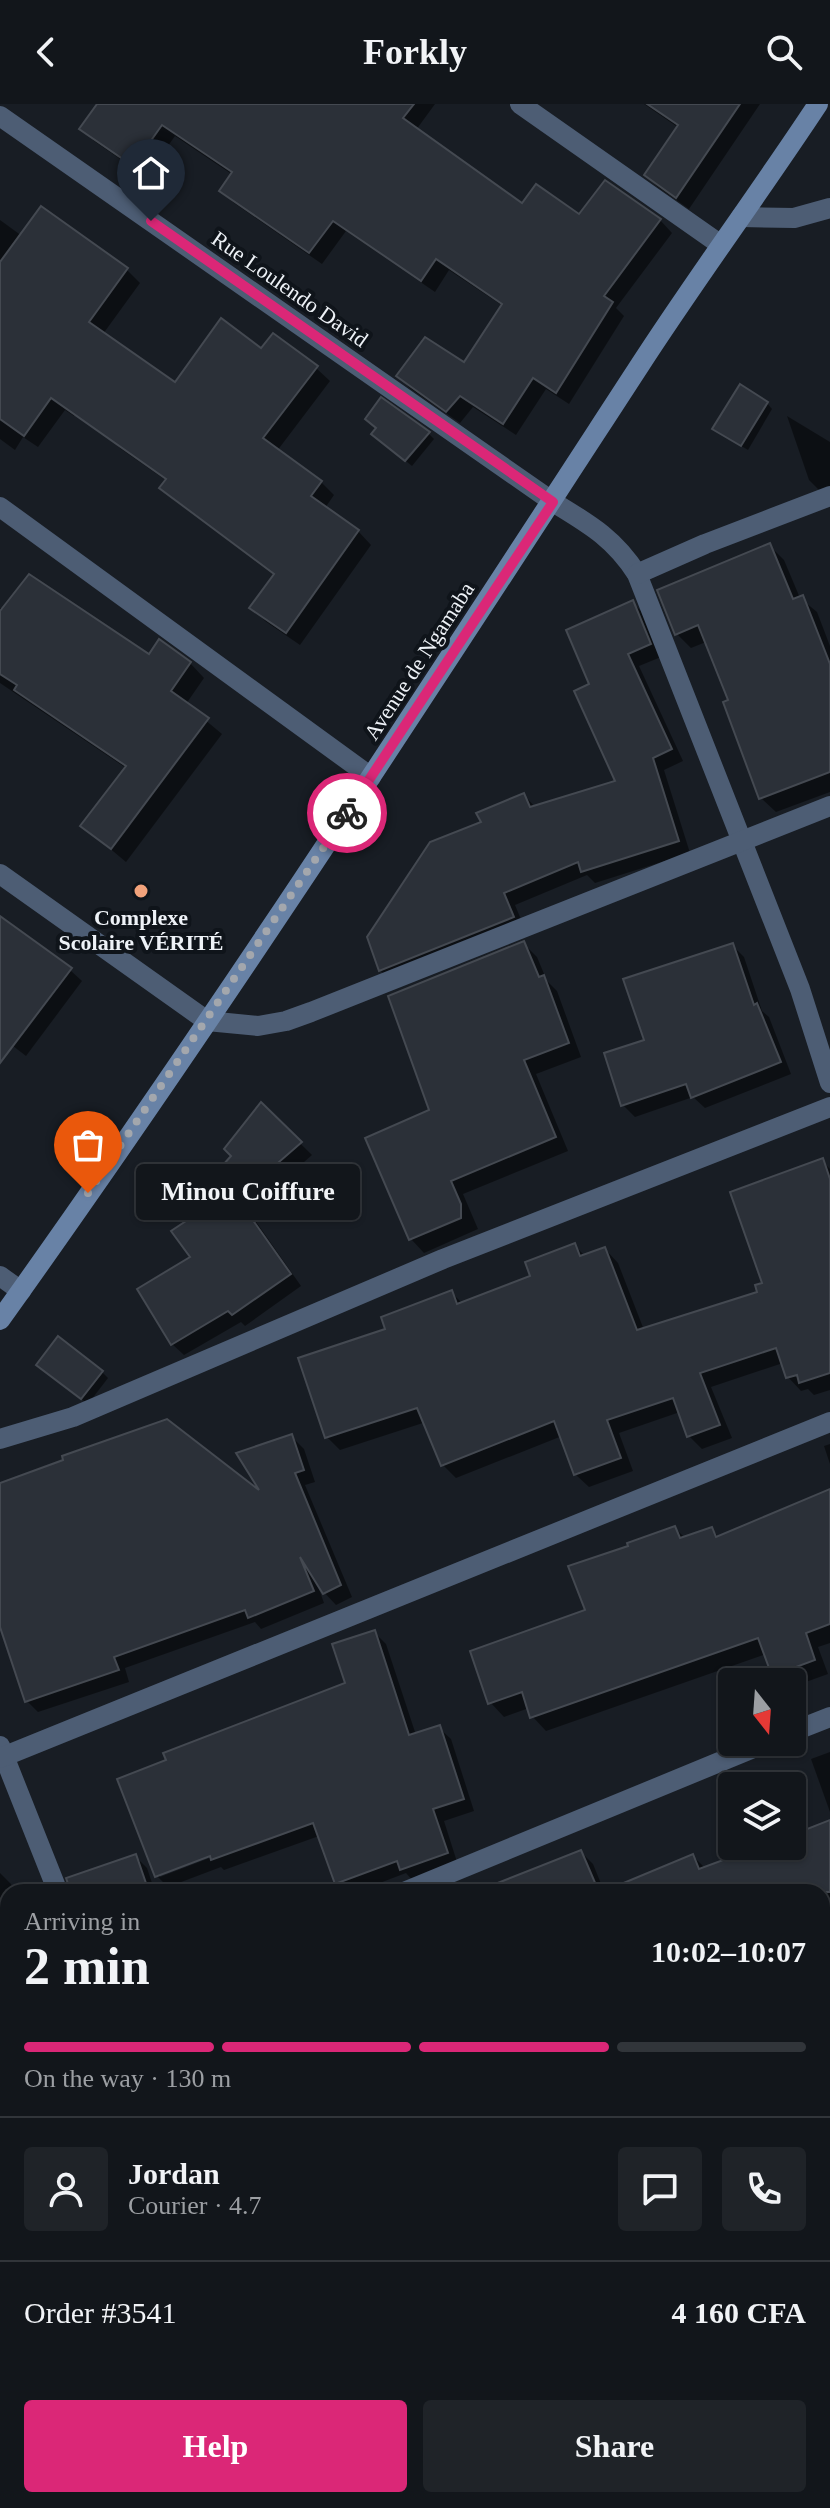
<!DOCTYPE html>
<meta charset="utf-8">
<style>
:root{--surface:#12161b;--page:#1f2328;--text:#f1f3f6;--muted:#9c9fa3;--line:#31353a;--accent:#db2777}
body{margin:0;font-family:Georgia,serif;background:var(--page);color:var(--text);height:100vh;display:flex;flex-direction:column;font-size:30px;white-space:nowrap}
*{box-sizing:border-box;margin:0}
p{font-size:26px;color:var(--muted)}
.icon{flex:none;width:44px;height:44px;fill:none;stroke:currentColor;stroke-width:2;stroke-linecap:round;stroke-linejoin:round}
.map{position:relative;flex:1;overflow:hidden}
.side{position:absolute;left:0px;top:1780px;width:830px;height:624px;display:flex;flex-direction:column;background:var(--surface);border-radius:24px 24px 0 0;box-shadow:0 2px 6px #0004,0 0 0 2px var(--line)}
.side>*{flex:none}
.needle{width:52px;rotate:163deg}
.buttons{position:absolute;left:718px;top:1564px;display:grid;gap:16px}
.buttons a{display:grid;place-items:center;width:88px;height:88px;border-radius:8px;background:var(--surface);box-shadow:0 2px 6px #0004,0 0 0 2px var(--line);font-size:40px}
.pin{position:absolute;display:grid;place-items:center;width:68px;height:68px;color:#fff;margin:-82px -34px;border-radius:50% 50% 50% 0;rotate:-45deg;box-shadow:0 0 8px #0007}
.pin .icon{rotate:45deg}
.courier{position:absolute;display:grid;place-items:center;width:80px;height:80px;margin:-40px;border:6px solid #db2777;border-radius:50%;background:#fff;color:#222;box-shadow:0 2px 10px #0007}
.bubble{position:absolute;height:56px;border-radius:8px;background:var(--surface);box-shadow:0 2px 6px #0004,0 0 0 2px var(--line);font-size:26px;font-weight:800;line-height:56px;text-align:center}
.summary em{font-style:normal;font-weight:800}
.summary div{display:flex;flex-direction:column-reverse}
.summary{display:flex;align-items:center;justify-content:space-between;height:136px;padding:0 24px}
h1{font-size:52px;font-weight:800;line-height:60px}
.bar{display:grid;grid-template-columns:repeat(4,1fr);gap:12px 8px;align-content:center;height:96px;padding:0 24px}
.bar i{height:10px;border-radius:6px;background:var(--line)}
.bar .current{background:var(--accent)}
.bar p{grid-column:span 4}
.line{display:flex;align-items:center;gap:20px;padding:0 24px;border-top:2px solid var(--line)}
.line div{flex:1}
.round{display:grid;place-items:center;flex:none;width:84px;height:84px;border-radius:8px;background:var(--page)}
.cta{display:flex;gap:16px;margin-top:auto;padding:16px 24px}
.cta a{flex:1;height:92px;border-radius:8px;background:var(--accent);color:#fff;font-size:32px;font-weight:800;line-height:92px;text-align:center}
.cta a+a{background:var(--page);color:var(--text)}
header{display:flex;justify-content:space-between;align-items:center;height:104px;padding:0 24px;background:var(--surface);font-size:36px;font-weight:800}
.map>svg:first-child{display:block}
</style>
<header><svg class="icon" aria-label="back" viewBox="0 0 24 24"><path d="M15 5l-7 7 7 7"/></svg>Forkly<svg class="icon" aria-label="search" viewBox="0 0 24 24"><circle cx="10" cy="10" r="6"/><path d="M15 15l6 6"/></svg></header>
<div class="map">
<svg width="830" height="2404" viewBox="0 0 830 2404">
<rect width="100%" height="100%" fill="#181d24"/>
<!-- shadow -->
<g fill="#0007" fill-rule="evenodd">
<polygon points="99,0 435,0 416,26 523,102 580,113 606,78 660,116 672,129 616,204 624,212 569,300 546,285 516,331 473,303 460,319 411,285 398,272 464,261 503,202 449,166 435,188 346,127 322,160 234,99 221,87 233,71 175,32 146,73 94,37 82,24"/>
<polygon points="644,0 760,0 689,105 658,83 646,71 679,24"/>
<polygon points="0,116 22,132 127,166 140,179 103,230 175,281 262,246 316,264 330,277 277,347 321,378 334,391 325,404 358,427 371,441 300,541 265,517 252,503 275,472 175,397 162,384 167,377 121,345 108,332 84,298 74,312 65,306 38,343 23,333 15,346 0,335"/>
<polygon points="767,299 772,305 748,346 721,330"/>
<polygon points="787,312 830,338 830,385 821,388 809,376"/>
<polygon points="378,325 428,329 434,335 412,362 380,336"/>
<polygon points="770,442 784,456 800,494 817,508 830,542 830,688 776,708 761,694 730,598 706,538 691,544 676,529"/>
<polygon points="633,499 645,511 661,553 639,562 683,657 664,666 690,749 595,779 587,771 515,801 525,825 392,878 380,866 483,719 524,691 536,704 618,678 592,581"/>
<polygon points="0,504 149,553 190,559 204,574 186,600 222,630 126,758 83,722 126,664 0,579"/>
<polygon points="0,832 70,866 82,877 26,952 0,932"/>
<polygon points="524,840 537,853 547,877 557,887 581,953 536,970 568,1047 463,1090 478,1125 424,1149 411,1135 367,1035 432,1007"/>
<polygon points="732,841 744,853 762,907 769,913 791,970 705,1004 693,993 635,1013 623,1001 646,937"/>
<polygon points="261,1001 312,1051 261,1096 226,1061"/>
<polygon points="822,1057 830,1065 830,1286 814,1291 808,1285 801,1287 788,1273 783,1259 711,1283 732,1334 702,1345 689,1332 680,1308 619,1329 633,1367 589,1383 575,1370 562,1332 456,1374 443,1361 426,1318 340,1346 327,1333 388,1226 452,1189 463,1200 532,1173 575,1142 585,1152 605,1145 618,1159 644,1226 760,1189"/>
<polygon points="226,1080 238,1092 301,1182 245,1222 241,1218 184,1251 172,1240 192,1153 197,1111"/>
<polygon points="45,1267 102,1268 108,1274 88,1300"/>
<polygon points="292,1333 304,1345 315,1378 305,1381 352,1493 336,1501 318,1482 324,1499 261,1525 255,1518 125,1564 129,1578 38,1608 26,1596 0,1516 0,1381 266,1393"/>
<polygon points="830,1340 830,1360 824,1342"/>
<polygon points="830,1387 830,1539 818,1543 828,1570 792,1583 792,1578 781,1578 774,1571 766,1550 546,1627 532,1612 529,1604 504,1613 490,1598 587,1507 630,1443 675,1424 685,1434 711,1425 720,1434"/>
<path d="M375,1529L386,1540L416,1631L439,1624L451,1635L474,1707L444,1717L458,1761L413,1777L406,1769L356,1788H345L337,1779L319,1732L224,1766L221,1763L168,1783L157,1772L347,1581ZM218,1746L220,1750L160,1773V1769Z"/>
<polygon points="830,1648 830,1708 811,1655"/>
<polygon points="830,1719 830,1825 822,1828 822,1788 545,1788 581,1748 593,1760 604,1787 693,1752 706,1765 767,1742 792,1742 792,1733"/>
<polygon points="135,1752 147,1764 155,1788 94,1788"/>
<polygon points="0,1769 11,1780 14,1788 8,1788 8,1956 0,1961"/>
<polygon points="830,1956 830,2142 822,2146 822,1960"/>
<polygon points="8,1970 8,2107 0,2091 0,1972"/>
<polygon points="8,2153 8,2235 0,2239 0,2156"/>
<polygon points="8,2359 8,2396 243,2396 221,2404 0,2404 0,2363"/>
<polygon points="354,2396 387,2396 363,2404"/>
<polygon points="526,2396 767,2396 768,2400 759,2404 503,2404"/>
</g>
<!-- building -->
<g fill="#2b3038" stroke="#444951" stroke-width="2">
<polygon points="97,0 414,0 403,14 522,99 536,80 579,110 605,76 661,115 604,192 613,198 556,289 533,274 503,320 460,292 446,308 396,272 425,233 464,258 502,200 436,155 421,177 333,117 309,149 219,87 232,68 162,21 133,62 79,25"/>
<polygon points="647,0 740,0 676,94 644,71 678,21"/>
<polygon points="41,102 128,164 89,218 175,278 221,214 261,244 273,229 318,262 263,334 322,377 311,392 359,426 286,529 249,504 274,470 159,384 166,375 51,294 24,332 0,315 0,158"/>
<polygon points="740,280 768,298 741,342 712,325"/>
<polygon points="381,293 430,328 405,357 371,330 376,324 365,315"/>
<polygon points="770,439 793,495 803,491 830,560 830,668 759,695 723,598 728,596 698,521 675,531 657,486"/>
<polygon points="29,470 149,550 159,535 191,558 171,587 209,614 111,745 80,722 126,662 14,586 17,581 0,570 0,507"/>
<polygon points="633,496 651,540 628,550 672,645 653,654 679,737 581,768 578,758 504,789 514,813 379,867 367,833 430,738 481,718 476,709 524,689 530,703 615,677 574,587 589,580 566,526"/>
<polygon points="0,812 72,864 0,959"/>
<polygon points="524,837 539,873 544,871 569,939 524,956 556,1033 451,1077 461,1100 461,1114 409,1136 365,1034 429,1006 388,892"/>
<polygon points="733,839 754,901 757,899 781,958 691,994 686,980 621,1002 604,949 644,936 623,875"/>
<polygon points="261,998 302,1038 248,1085 223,1061 231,1052 224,1045"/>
<polygon points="823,1054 830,1075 830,1269 799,1279 797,1271 786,1274 776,1244 700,1269 720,1321 687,1333 673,1294 607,1316 621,1354 574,1371 554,1317 441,1362 417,1304 325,1334 298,1254 385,1225 381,1213 452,1186 457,1200 530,1172 525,1158 575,1139 580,1152 605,1143 637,1226 757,1188 755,1181 762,1179 730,1088"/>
<polygon points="226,1078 291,1170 232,1211 228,1207 171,1241 137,1185 190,1153 171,1127 195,1111 189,1103"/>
<polygon points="58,1232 103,1267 81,1295 36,1261"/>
<polygon points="167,1315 259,1386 236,1349 292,1330 304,1366 295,1369 341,1481 323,1490 300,1453 314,1487 248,1514 245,1506 114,1553 119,1566 25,1598 0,1523 0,1379 63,1356 62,1352"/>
<polygon points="830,1385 830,1520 806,1529 815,1556 772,1572 758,1534 530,1614 522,1588 488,1600 470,1547 585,1506 568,1462 628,1442 627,1439 675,1422 680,1434 712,1423 716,1433"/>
<polygon points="375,1526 409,1631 440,1621 464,1695 433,1705 448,1749 400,1766 397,1757 335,1780 313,1719 211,1756 210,1752 155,1773 117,1675 166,1656 163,1649 345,1579 332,1540"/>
<polygon points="830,1716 830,1788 602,1788 693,1750 699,1765 761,1742 792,1742 792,1731"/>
<polygon points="581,1746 599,1788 480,1788 480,1786"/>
<polygon points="136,1750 149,1788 71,1788 66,1774"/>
</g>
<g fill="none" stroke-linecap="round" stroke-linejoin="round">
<!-- street -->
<g stroke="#4d5d74" stroke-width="20">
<polyline points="520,0 721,141"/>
<path d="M0,12L553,398C589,420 614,434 637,470L800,885L830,979"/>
<polyline points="741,113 794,114 830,104"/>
<polyline points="0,403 371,673"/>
<polyline points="637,470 705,440 830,392"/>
<polyline points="0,770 207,917 258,922 286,917 311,908 830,702"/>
<polyline points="0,1172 21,1187"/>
<polyline points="0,1335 73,1313 443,1155 830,1003"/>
<polyline points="792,1628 830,1613"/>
<polyline points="0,1642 58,1788"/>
<polyline points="0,1654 830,1318"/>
<polyline points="404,1788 768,1638"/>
<polyline points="822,1919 830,1916"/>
<polyline points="0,1958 8,1955"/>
<polyline points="822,2238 830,2235"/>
<polyline points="0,2254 8,2251"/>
<polyline points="292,2396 295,2404"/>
<polyline points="393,2404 413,2396"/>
</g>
<!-- secondary -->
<path stroke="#6882a6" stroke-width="20" d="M0,1216C223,904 431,582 640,261C697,173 760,88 818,0"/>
</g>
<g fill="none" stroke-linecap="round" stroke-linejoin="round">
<!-- done -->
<polyline stroke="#a3a7ad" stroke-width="8" stroke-dasharray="0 14.4" points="88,1089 347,709"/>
<!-- route -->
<polyline stroke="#db2777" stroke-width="10" points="151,117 553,398 347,709"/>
</g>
<!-- markers -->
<circle fill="#f1a27b" stroke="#0f141a" stroke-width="3" cx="141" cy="787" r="8"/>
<g text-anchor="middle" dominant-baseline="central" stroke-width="8" stroke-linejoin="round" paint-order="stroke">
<!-- street labels -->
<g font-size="22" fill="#eef2f7" stroke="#0f141a">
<text transform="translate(290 185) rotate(35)">Rue Loulendo David</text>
<text transform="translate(419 557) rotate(-57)">Avenue de Ngamaba</text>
</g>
<!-- poi labels -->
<g font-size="22" font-weight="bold" fill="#eef2f7" stroke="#0f141a">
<text x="141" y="813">Complexe<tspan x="141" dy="25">Scolaire VÉRITÉ</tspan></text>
</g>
</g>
</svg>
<div class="buttons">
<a><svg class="needle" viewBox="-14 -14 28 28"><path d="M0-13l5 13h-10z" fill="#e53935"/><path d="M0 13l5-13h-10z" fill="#9c9fa3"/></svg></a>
<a><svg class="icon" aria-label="layers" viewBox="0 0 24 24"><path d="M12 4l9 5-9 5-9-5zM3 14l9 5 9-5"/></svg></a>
</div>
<div class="pin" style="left:88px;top:1089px;background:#ea580c"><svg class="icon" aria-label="bag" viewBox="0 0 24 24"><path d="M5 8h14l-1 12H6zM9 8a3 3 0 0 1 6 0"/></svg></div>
<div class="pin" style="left:151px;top:117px;background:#1f2937"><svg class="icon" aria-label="home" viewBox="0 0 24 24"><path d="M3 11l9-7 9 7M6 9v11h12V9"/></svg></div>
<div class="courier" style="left:347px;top:709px"><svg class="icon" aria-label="bike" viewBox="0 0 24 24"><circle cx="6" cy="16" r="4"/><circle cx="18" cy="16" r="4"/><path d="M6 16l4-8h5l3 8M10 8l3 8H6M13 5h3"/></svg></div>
<div class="bubble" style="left:136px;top:1060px;width:224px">Minou Coiffure</div>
<section class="side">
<div class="summary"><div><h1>2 min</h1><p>Arriving in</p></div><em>10:02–10:07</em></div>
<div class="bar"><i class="current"></i><i class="current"></i><i class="current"></i><i></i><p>On the way · 130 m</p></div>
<div class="line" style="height:144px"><a class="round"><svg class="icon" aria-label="person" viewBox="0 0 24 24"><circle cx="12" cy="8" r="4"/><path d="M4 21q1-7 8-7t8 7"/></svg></a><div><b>Jordan</b><p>Courier · 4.7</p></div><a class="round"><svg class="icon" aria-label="chat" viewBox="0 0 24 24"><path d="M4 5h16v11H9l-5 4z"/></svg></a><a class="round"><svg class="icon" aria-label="phone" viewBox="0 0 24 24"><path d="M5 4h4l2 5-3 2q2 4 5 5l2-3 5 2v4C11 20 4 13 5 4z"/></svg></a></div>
<div class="line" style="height:104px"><div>Order #3541</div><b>4 160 CFA</b></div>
<div class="cta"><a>Help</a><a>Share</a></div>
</section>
</div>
